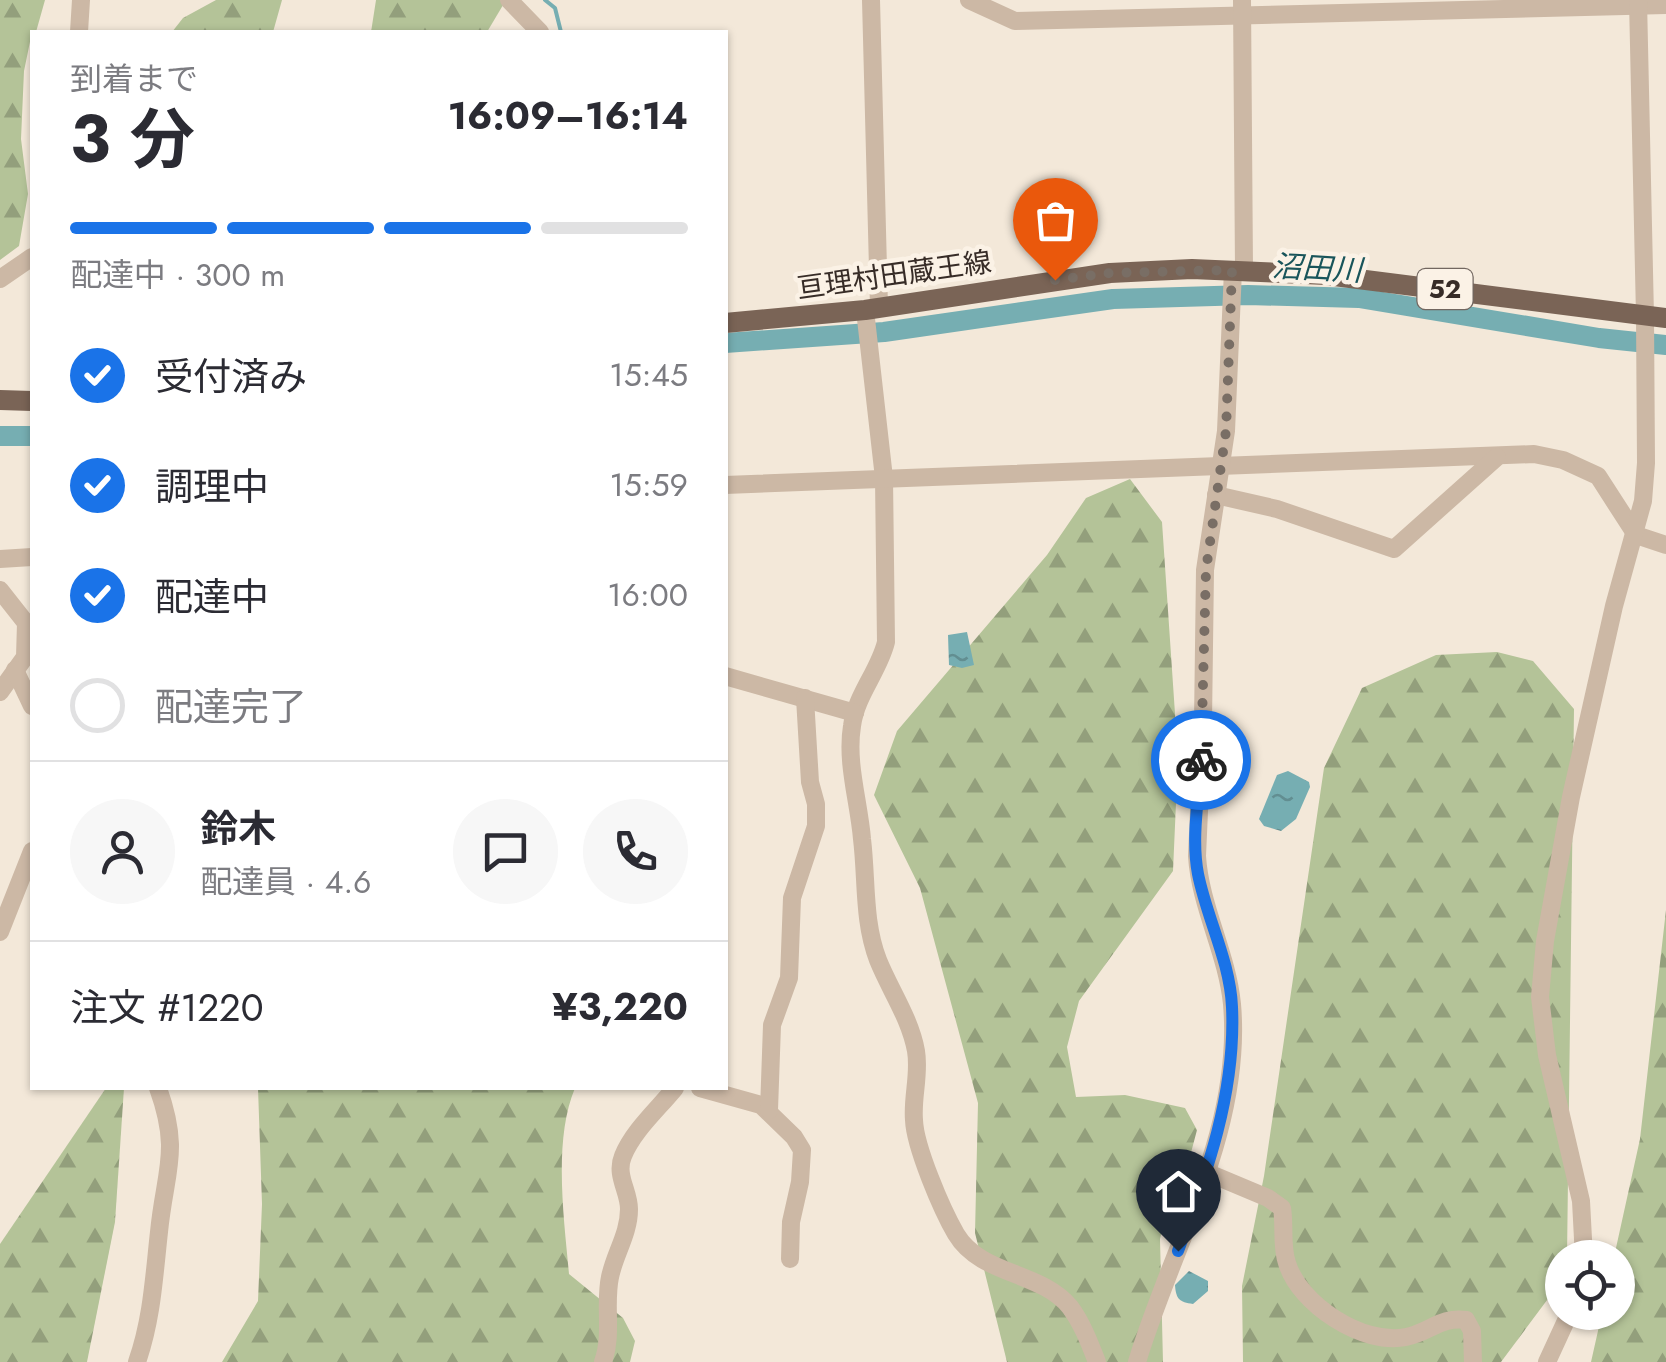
<!DOCTYPE html>
<html lang="ja">
<meta charset="utf-8">
<style>
:root{--surface:#fff;--page:#f7f7f7;--text:#2b2b33;--muted:#7c7c81;--line:#e1e1e2;--accent:#1a73e8}
body{margin:0;font-family:Jost,"Noto Sans JP",sans-serif;background:var(--page);color:var(--text);height:100vh;display:flex;flex-direction:column;font-size:38px;white-space:nowrap}
*{box-sizing:border-box;margin:0}
p{font-size:32px;color:var(--muted)}
.icon{flex:none;width:55px;height:55px;fill:none;stroke:currentColor;stroke-width:2;stroke-linecap:round;stroke-linejoin:round}
.map{position:relative;flex:1;overflow:hidden}
.details{position:absolute;left:30px;top:30px;width:698px;height:1060px;display:flex;flex-direction:column;background:var(--surface);border-radius:0px;box-shadow:0 2px 8px #0004}
.details>*{flex:none}
.buttons{position:absolute;left:1545px;top:1240px;display:grid;gap:20px}
.buttons a{display:grid;place-items:center;width:90px;height:90px;border-radius:50%;background:var(--surface);box-shadow:0 2px 8px #0004;font-size:50px}
.pin{position:absolute;display:grid;place-items:center;width:85px;height:85px;color:#fff;margin:-102px -42px;border-radius:50% 50% 50% 0;rotate:-45deg;box-shadow:0 0 10px #0007}
.pin .icon{rotate:45deg}
.courier{position:absolute;display:grid;place-items:center;width:100px;height:100px;margin:-50px;border:8px solid #1a73e8;border-radius:50%;background:#fff;color:#222;box-shadow:0 2px 12px #0007}
.summary em{font-style:normal;font-weight:700}
.summary div{display:flex;flex-direction:column-reverse}
.summary{display:flex;align-items:center;justify-content:space-between;height:170px;padding:0 40px}
h1{font-size:65px;font-weight:700;line-height:75px}
.bar{display:grid;grid-template-columns:repeat(4,1fr);gap:15px 10px;align-content:center;height:120px;padding:0 40px}
.bar i{height:12px;border-radius:8px;background:var(--line)}
.bar .current{background:var(--accent)}
.bar p{grid-column:span 4}
.line{display:flex;align-items:center;gap:25px;padding:0 40px;border-top:2px solid var(--line)}
.line div{flex:1}
.round{display:grid;place-items:center;flex:none;width:105px;height:105px;border-radius:52px;background:var(--page)}
ol{padding:0 40px;list-style:none}
li{display:flex;align-items:center;gap:30px;height:110px}
li p{margin-inline-start:auto}
li .icon{padding:10px;border-radius:50%;background:var(--accent);color:#fff;stroke-width:4}
li:last-child{color:var(--muted)}
li i{width:55px;height:55px;border:5px solid var(--line);border-radius:50%}
.map>svg:first-child{display:block}
</style>
<div class="map">
<svg width="1666" height="1362" viewBox="0 0 1666 1362">
<defs>
<pattern id="forest-firs" width="22" height="20" patternUnits="userSpaceOnUse" patternTransform="scale(2.5)"><rect width="22" height="20" fill="#b4c398"/><path d="M5 1l3.5 6h-7zM16 11l3.5 6h-7z" fill="#939f7c"/></pattern>
<pattern id="water-ripples" width="26" height="14" patternUnits="userSpaceOnUse" patternTransform="scale(2.5)"><rect width="26" height="14" fill="#76aeb2"/><path d="M2 4q2-2 4 0t4 0M15 11q2-2 4 0t4 0" fill="none" stroke="#628e91"/></pattern>
</defs>
<rect width="100%" height="100%" fill="#f3e8d9"/>
<!-- forest -->
<g fill="url(#forest-firs)">
<polygon points="0,0 45,0 36,32 32,32 24,71 21,139 28,194 19,246 0,260"/>
<polygon points="216,0 282,0 273,32 172,32 183,18"/>
<polygon points="376,0 506,0 487,32 371,32"/>
<polygon points="1130,479 1162,522 1178,758 1173,871 1079,1001 1067,1047 1076,1097 1125,1095 1185,1108 1197,1130 1188,1164 1169,1201 1160,1239 1163,1362 1007,1362 975,1233 978,1103 920,888 874,795 897,731 1047,555 1086,498"/>
<polygon points="1497,652 1533,661 1574,709 1567,1257 1562,1258 1562,1280 1501,1362 1243,1362 1242,1286 1264,1176 1324,768 1362,688 1436,655"/>
<polygon points="1666,910 1666,1362 1591,1362 1602,1313 1618,1312 1618,1258 1614,1257 1640,1139"/>
<polygon points="106,1088 124,1088 115,1222 87,1362 0,1362 0,1244"/>
<path d="M258,1088H575C553,1140 564,1218 569,1274L623,1318L635,1341L630,1362H222L258,1301L262,1204Z"/>
</g>
<!-- water -->
<g fill="url(#water-ripples)">
<polygon points="967,632 974,665 962,668 949,665 948,635"/>
<polygon points="1288,771 1309,782 1310,787 1296,819 1281,831 1264,826 1259,819 1277,775"/>
<path d="M1189,1271L1208,1281V1291L1193,1304C1179,1302 1176,1299 1175,1285Z"/>
</g>
<g fill="none" stroke-linecap="round" stroke-linejoin="round">
<!-- stream -->
<polyline stroke="#76aeb2" stroke-width="4" points="545,0 555,8 561,32"/>
<!-- river -->
<g stroke="#76aeb2" stroke-width="20">
<polyline points="725,343 884,332 1113,299 1248,295 1359,298 1599,338 1666,345"/>
<polyline points="0,436 32,436"/>
</g>
<!-- minor -->
<g stroke="#ccb8a5" stroke-width="18">
<polyline points="509,0 540,32"/>
<polyline points="871,0 879,307"/>
<polyline points="969,0 1015,21 1666,5"/>
<polyline points="1242,0 1244,270"/>
<polyline points="79,32 81,0"/>
<polyline points="0,279 32,257"/>
<path d="M865,310L884,478L886,642C879,671 856,695 852,726C846,763 859,802 862,839C867,880 863,921 878,960C890,990 910,1018 916,1051C920,1074 912,1097 914,1120C915,1147 942,1210 956,1234C981,1276 1041,1271 1070,1307C1082,1323 1090,1344 1097,1362"/>
<polyline points="725,485 1534,454 1563,460 1598,476 1636,535 1666,545"/>
<polyline points="1216,495 1277,509 1394,549 1497,457"/>
<polyline points="0,559 32,557"/>
<polyline points="0,590 26,623 25,657 0,692"/>
<polyline points="15,670 32,706"/>
<polyline points="725,676 855,713"/>
<polyline points="0,932 32,851"/>
<polyline points="700,1088 761,1105 794,1137 802,1150 800,1182 791,1222 790,1259"/>
<polyline points="769,1110 772,1025 789,978 792,898 816,826 816,804 810,782 805,698"/>
<path d="M1206,1172L1268,1198L1282,1208C1285,1226 1281,1246 1287,1263C1299,1304 1363,1346 1406,1337C1428,1333 1442,1316 1466,1320L1472,1331L1473,1362"/>
<polyline points="1584,1258 1581,1201 1547,1055 1540,997 1545,941 1571,797 1614,606 1643,501 1646,463 1645,316 1638,0"/>
<path d="M137,1362C152,1319 154,1277 159,1232C165,1170 181,1152 158,1088"/>
<path d="M603,1362C613,1334 604,1305 610,1277C615,1253 629,1234 629,1209C629,1191 615,1175 623,1156C633,1131 658,1109 675,1088"/>
<path d="M1137,1362C1172,1246 1243,1130 1232,1004C1227,953 1200,906 1197,856L1203,722L1205,570L1226,431L1233,270"/>
<polyline points="1547,1362 1570,1312"/>
</g>
<!-- major -->
<g stroke="#7a6456" stroke-width="20">
<polyline points="725,323 865,310 1110,273 1192,269 1326,275 1666,318"/>
<polyline points="0,400 32,401"/>
</g>
</g>
<g fill="none" stroke-linecap="round" stroke-linejoin="round">
<!-- done -->
<polyline stroke="#796e65" stroke-width="10" stroke-dasharray="0 18" points="1055,280 1110,273 1232,270 1226,431 1206,570 1201,760"/>
<!-- route -->
<path stroke="#1a73e8" stroke-width="12" d="M1178,1251C1207,1173 1236,1092 1232,1007C1230,961 1207,919 1198,874C1191,838 1199,796 1201,760"/>
</g>
<g text-anchor="middle" dominant-baseline="central" stroke-width="9" stroke-linejoin="round" paint-order="stroke">
<!-- shield labels -->
<rect fill="#fbf2e6" stroke="#726760" stroke-width="2.5" x="1417.5" y="269" width="55" height="40" rx="8"/>
<g font-size="25" font-weight="bold" fill="#372c27">
<text x="1445" y="289">52</text>
</g>
<!-- street labels -->
<g font-size="28" fill="#372c27" stroke="#fbf2e6">
<text transform="translate(894 275) rotate(-8)">亘理村田蔵王線</text>
</g>
<!-- water labels -->
<g font-size="30" font-style="italic" fill="#19555b" stroke="#fbf2e6">
<text transform="translate(1317 268) rotate(3)">沼田川</text>
</g>
</g>
</svg>
<div class="buttons">
<a><svg class="icon" aria-label="locate" viewBox="0 0 24 24"><circle cx="12" cy="12" r="6"/><path d="M12 2v4M12 18v4M2 12h4M18 12h4"/></svg></a>
</div>
<div class="pin" style="left:1055px;top:280px;background:#ea580c"><svg class="icon" aria-label="bag" viewBox="0 0 24 24"><path d="M5 8h14l-1 12H6zM9 8a3 3 0 0 1 6 0"/></svg></div>
<div class="pin" style="left:1178px;top:1251px;background:#1f2937"><svg class="icon" aria-label="home" viewBox="0 0 24 24"><path d="M3 11l9-7 9 7M6 9v11h12V9"/></svg></div>
<div class="courier" style="left:1201px;top:760px"><svg class="icon" aria-label="bike" viewBox="0 0 24 24"><circle cx="6" cy="16" r="4"/><circle cx="18" cy="16" r="4"/><path d="M6 16l4-8h5l3 8M10 8l3 8H6M13 5h3"/></svg></div>
<section class="details">
<div class="summary"><div><h1>3 分</h1><p>到着まで</p></div><em>16:09–16:14</em></div>
<div class="bar"><i class="current"></i><i class="current"></i><i class="current"></i><i></i><p>配達中 · 300 m</p></div>
<ol>
<li><svg class="icon" aria-label="check" viewBox="0 0 24 24"><path d="M5 12l5 5 9-10"/></svg>受付済み<p>15:45</p></li>
<li><svg class="icon" aria-label="check" viewBox="0 0 24 24"><path d="M5 12l5 5 9-10"/></svg>調理中<p>15:59</p></li>
<li><svg class="icon" aria-label="check" viewBox="0 0 24 24"><path d="M5 12l5 5 9-10"/></svg>配達中<p>16:00</p></li>
<li><i></i>配達完了</li>
</ol>
<div class="line" style="height:180px"><a class="round"><svg class="icon" aria-label="person" viewBox="0 0 24 24"><circle cx="12" cy="8" r="4"/><path d="M4 21q1-7 8-7t8 7"/></svg></a><div><b>鈴木</b><p>配達員 · 4.6</p></div><a class="round"><svg class="icon" aria-label="chat" viewBox="0 0 24 24"><path d="M4 5h16v11H9l-5 4z"/></svg></a><a class="round"><svg class="icon" aria-label="phone" viewBox="0 0 24 24"><path d="M5 4h4l2 5-3 2q2 4 5 5l2-3 5 2v4C11 20 4 13 5 4z"/></svg></a></div>
<div class="line" style="height:130px"><div>注文 #1220</div><b>¥3,220</b></div>
</section>
</div>
